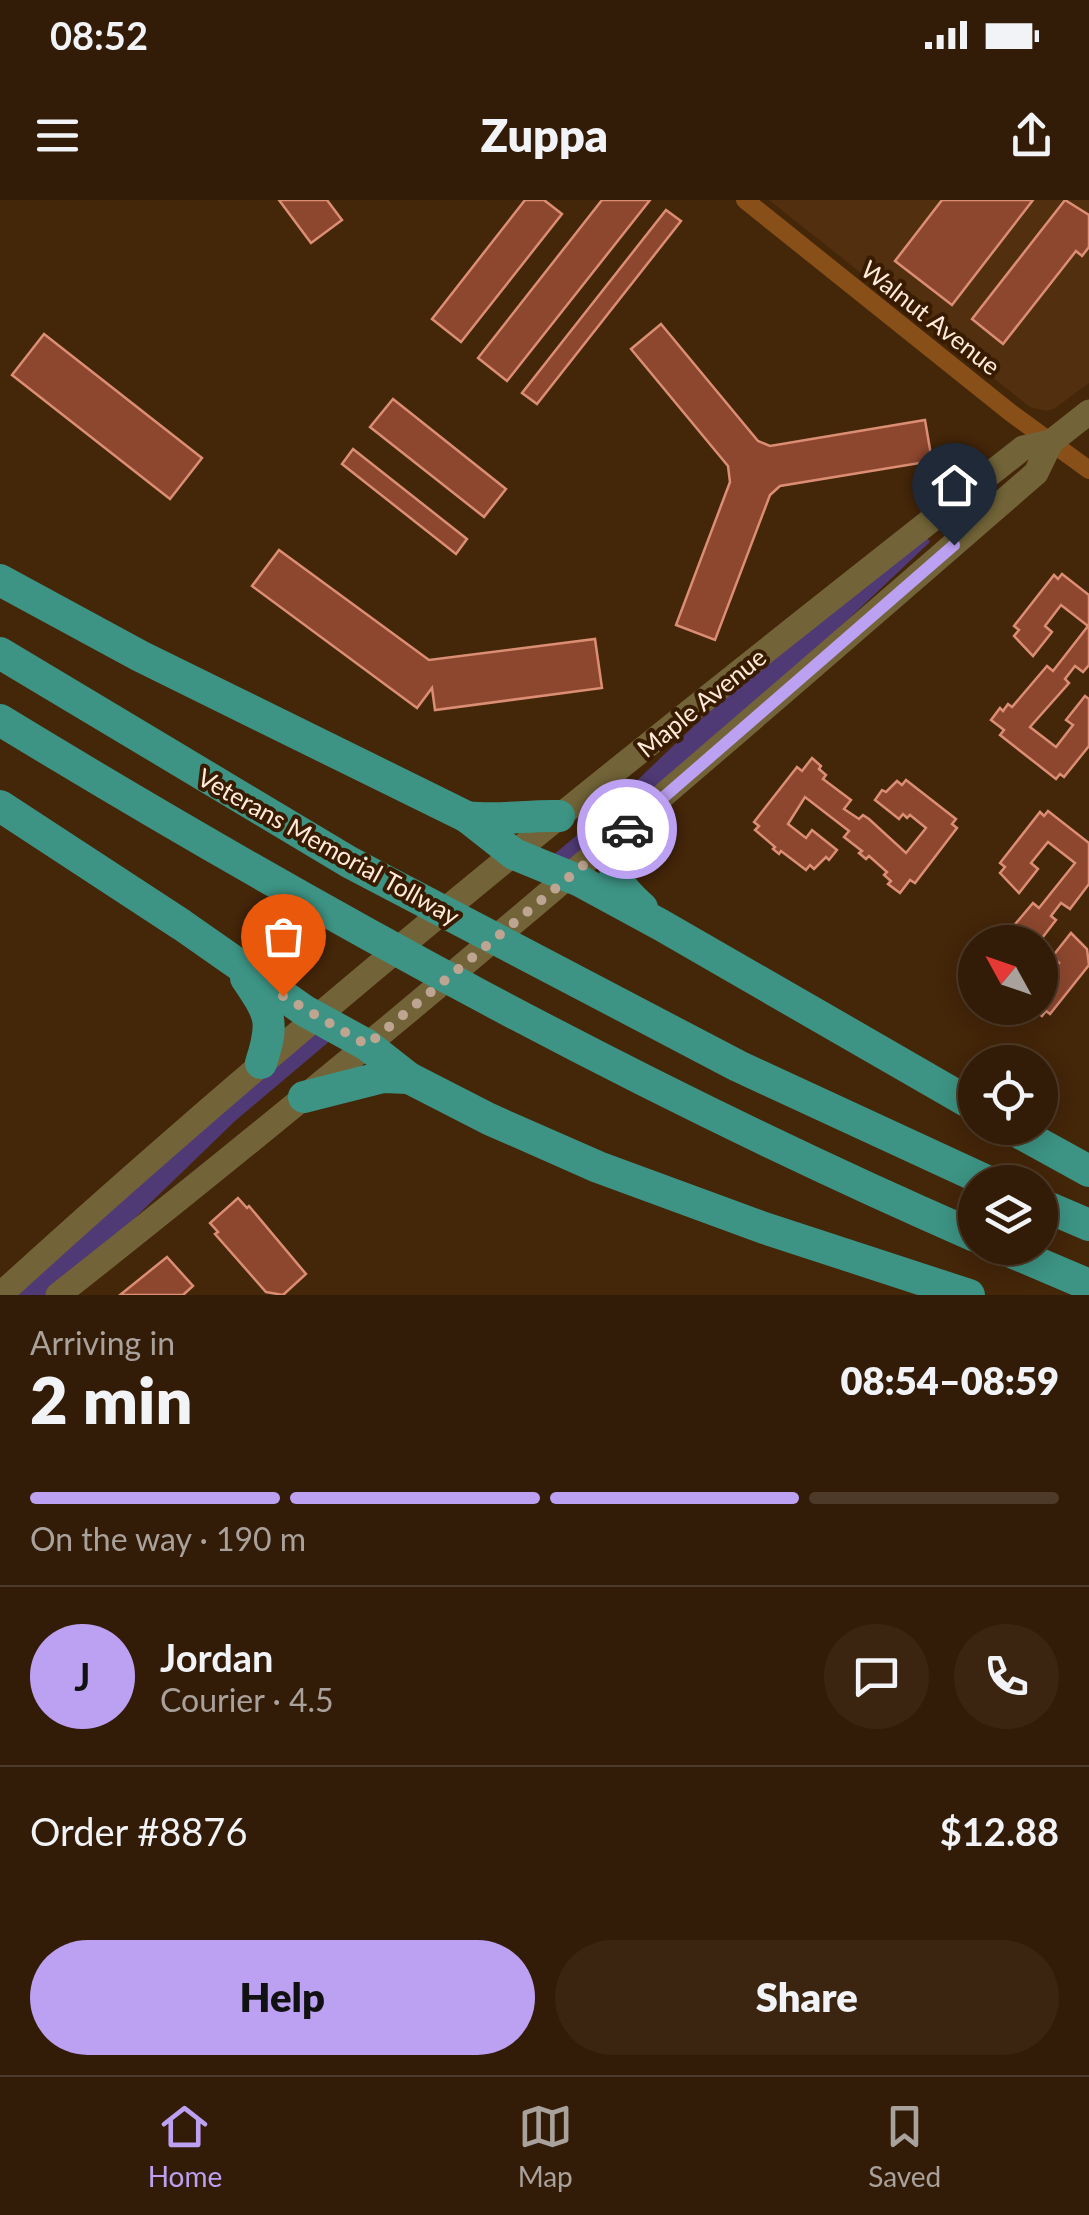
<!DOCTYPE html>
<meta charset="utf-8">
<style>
:root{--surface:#331c07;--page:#3b2511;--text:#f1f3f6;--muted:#a9a19b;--line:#4e3a28;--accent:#bca0f2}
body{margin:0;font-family:Lato,sans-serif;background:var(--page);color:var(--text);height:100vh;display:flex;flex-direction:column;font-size:38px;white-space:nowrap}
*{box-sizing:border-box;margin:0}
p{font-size:32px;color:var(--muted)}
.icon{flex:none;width:55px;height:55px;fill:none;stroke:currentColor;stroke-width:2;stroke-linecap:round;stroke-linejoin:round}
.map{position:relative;height:1095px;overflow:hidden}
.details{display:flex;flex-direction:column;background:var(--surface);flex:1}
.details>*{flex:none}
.needle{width:65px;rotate:310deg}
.fabs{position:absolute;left:958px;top:725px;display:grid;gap:20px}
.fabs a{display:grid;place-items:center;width:100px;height:100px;border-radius:50%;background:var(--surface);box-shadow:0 5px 25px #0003,0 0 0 2px var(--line);font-size:50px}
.pin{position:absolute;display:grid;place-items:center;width:85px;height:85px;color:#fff;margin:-102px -42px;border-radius:50% 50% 50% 0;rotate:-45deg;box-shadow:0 0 10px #0007}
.pin .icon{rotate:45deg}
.courier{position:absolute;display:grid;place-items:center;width:100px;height:100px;margin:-50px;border:8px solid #bca0f2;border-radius:50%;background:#fff;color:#222;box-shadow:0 2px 12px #0007}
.summary em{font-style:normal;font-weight:800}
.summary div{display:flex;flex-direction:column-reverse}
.summary{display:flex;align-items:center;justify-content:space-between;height:170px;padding:0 30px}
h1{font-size:65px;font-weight:800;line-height:75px}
.bar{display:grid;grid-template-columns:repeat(4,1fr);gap:15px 10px;align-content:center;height:120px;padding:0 30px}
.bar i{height:12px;border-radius:8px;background:var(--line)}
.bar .active{background:var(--accent)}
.bar p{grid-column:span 4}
.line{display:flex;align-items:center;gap:25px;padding:0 30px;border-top:2px solid var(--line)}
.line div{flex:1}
.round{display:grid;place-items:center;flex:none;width:105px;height:105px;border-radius:52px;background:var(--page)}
.action{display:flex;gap:20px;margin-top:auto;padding:20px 30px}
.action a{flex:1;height:115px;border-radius:60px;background:var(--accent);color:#111;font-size:40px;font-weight:800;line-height:115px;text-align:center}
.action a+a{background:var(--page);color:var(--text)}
.status{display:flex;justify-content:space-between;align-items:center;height:70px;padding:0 50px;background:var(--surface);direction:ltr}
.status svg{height:28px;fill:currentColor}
header{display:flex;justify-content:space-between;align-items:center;height:130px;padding:0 30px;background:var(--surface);font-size:45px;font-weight:800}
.dock{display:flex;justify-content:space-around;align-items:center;height:140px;border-top:2px solid var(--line);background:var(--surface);font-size:28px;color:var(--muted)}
.dock a{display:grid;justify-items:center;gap:5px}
.dock .active{color:var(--accent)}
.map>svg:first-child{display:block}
</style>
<div class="status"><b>08:52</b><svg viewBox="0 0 49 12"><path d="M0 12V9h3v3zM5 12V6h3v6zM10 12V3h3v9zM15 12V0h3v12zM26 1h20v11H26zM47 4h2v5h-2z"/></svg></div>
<header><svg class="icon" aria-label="menu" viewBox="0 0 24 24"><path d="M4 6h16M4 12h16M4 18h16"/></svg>Zuppa<svg class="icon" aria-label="share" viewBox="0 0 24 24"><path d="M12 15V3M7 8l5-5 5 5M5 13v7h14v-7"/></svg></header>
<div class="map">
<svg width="1089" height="1095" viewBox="0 0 1089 1095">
<rect width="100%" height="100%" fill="#442609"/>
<!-- built -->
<polygon fill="#512f0f" points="769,0 1089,0 1089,183 1054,209 1046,211 1030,207"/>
<!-- green -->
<g fill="#503a75">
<polygon points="926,336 930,342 803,462 566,667 552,656 600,616 721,500"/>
<polygon points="311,834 331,840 235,921 110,1042 45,1095 14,1095"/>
</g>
<!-- building -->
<g fill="#8d472e" stroke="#dc8e74" stroke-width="2.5">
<polygon points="279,0 327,0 342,20 311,43"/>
<polygon points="525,0 544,0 562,14 461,142 432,119"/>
<polygon points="602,0 650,0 507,181 478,158"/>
<polygon points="942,0 1033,0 952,105 895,61"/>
<polygon points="1065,0 1089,15 1089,47 1082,56 1076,51 1003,144 972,119"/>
<polygon points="666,10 681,21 537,204 522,193"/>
<polygon points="661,124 758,241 770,246 925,220 932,261 780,286 770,295 715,440 676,425 730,282 728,266 631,149"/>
<polygon points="44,134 202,258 170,299 12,175"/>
<polygon points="393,199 506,289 484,317 370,227"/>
<polygon points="353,249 467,339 456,354 342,264"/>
<polygon points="279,350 429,460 595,439 602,488 435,510 432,488 417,508 252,386"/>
<polygon points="1062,374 1089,395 1089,465 1083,472 1075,466 1065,479 1069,483 1030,527 1056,547 1073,525 1066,520 1085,496 1089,499 1089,546 1064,577 1060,574 1056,579 1000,535 1004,530 991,520 1000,508 1003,511 1008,504 1012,507 1047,466 1053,471 1088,426 1061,405 1045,426 1052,432 1033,456 1014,436 1019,430 1014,426 1054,375 1058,379"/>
<polygon points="812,558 821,566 819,569 826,575 823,579 851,600 844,609 859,619 863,615 869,619 906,653 926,628 910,615 907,618 903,614 899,619 875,600 882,590 886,592 897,581 902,585 906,580 956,619 952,624 957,628 915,683 910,680 900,693 888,684 891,681 884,675 887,672 869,656 866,659 859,653 862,651 844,637 849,631 805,597 788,624 806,638 812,630 837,650 829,660 826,657 814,669 810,665 806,670 781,651 779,654 773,649 775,647 755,630 759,626 754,622 797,567 802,571"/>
<polygon points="1048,611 1089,643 1089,684 1070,709 1061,703 1051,716 1056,720 1039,742 1000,742 1033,703 1039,708 1075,663 1048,642 1031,663 1038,669 1019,693 1000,673 1005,667 1000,663 1040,612 1044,616"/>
<polygon points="1071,733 1087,749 1089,765 1050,814 1046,811 1042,816 1031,808 1040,808 1040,782 1042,784 1059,763 1052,757"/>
<polygon points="238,998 247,1008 249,1006 306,1074 283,1095 266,1092 215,1034 218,1032 210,1023"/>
<polygon points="167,1057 193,1086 183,1095 120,1095"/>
</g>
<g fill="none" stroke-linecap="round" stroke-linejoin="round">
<!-- minor -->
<polyline stroke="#894f18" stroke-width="18" points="745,0 1011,213 1089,270"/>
<!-- secondary -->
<g stroke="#726438" stroke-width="25">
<path d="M0,1095C327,796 675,521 1023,248L1051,242"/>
<path d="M58,1095C393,832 715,552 1036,273L1051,242L1089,212"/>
</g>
<!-- motorway -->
<g stroke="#3d9484" stroke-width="32">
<polyline points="0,380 140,456 467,617 514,654 580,681 661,725 975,906"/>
<polyline points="0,453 349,662 738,866 989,982"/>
<path d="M0,520C314,711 638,889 975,1036"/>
<polyline points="0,606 182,725 305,811 367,845 409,878 489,919 598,967 764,1028 969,1095"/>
<path d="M467,617C498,621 528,615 559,616"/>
<path d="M620,634C610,673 613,682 642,708"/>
<path d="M246,778C270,814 275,820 261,863"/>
<polyline points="304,897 383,877 409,878"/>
<polyline points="1011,928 1089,971"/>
<polyline points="1040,1004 1089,1025"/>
<polyline points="1002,1048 1089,1085"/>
</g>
</g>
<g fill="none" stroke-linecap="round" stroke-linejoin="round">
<!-- done -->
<polyline stroke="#bea592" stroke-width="10" stroke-dasharray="0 18" points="283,796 367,845 627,629"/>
<!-- route -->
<polyline stroke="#bca0f2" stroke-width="12" points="627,629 954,345"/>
</g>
<g text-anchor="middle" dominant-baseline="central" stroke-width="8" stroke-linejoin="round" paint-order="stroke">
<!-- street labels -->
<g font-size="25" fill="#ffeadb" stroke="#391c00">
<text transform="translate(931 117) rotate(38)">Walnut Avenue</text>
<text transform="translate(701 502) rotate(-39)">Maple Avenue</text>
<text transform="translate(329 646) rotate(29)">Veterans Memorial Tollway</text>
</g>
</g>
</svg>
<div class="fabs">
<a><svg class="needle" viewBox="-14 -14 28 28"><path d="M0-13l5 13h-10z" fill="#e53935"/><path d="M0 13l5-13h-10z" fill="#a9a19b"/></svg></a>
<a><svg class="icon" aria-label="locate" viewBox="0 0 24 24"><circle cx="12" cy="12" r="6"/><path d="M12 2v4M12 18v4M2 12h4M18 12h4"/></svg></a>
<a><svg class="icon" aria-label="layers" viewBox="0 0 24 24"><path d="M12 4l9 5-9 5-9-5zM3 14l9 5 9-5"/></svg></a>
</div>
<div class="pin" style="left:283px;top:796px;background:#ea580c"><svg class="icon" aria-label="bag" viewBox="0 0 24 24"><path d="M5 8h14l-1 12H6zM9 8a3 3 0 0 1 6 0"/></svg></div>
<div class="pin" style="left:954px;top:345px;background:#1f2937"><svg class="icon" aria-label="home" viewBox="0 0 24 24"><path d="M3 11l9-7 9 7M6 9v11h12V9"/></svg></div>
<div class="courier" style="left:627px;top:629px"><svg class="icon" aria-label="car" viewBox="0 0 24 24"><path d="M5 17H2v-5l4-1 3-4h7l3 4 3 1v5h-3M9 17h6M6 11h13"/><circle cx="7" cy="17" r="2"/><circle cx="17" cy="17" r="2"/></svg></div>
</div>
<section class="details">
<div class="summary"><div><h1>2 min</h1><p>Arriving in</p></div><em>08:54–08:59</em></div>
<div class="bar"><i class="active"></i><i class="active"></i><i class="active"></i><i></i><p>On the way · 190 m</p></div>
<div class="line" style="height:180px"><b class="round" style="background:var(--accent);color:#111">J</b><div><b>Jordan</b><p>Courier · 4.5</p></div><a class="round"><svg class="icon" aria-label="chat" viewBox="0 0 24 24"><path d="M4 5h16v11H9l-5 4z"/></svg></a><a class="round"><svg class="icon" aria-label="phone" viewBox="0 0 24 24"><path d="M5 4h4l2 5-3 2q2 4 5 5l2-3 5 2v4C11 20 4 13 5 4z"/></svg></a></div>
<div class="line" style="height:130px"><div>Order #8876</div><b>$12.88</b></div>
<div class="action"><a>Help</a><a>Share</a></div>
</section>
<nav class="dock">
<a class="active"><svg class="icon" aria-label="home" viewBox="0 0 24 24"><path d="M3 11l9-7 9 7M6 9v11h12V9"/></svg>Home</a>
<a><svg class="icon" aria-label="map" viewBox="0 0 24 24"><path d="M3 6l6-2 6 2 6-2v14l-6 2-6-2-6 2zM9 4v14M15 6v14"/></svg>Map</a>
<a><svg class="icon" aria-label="saved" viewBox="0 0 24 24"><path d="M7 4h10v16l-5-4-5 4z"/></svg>Saved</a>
</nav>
